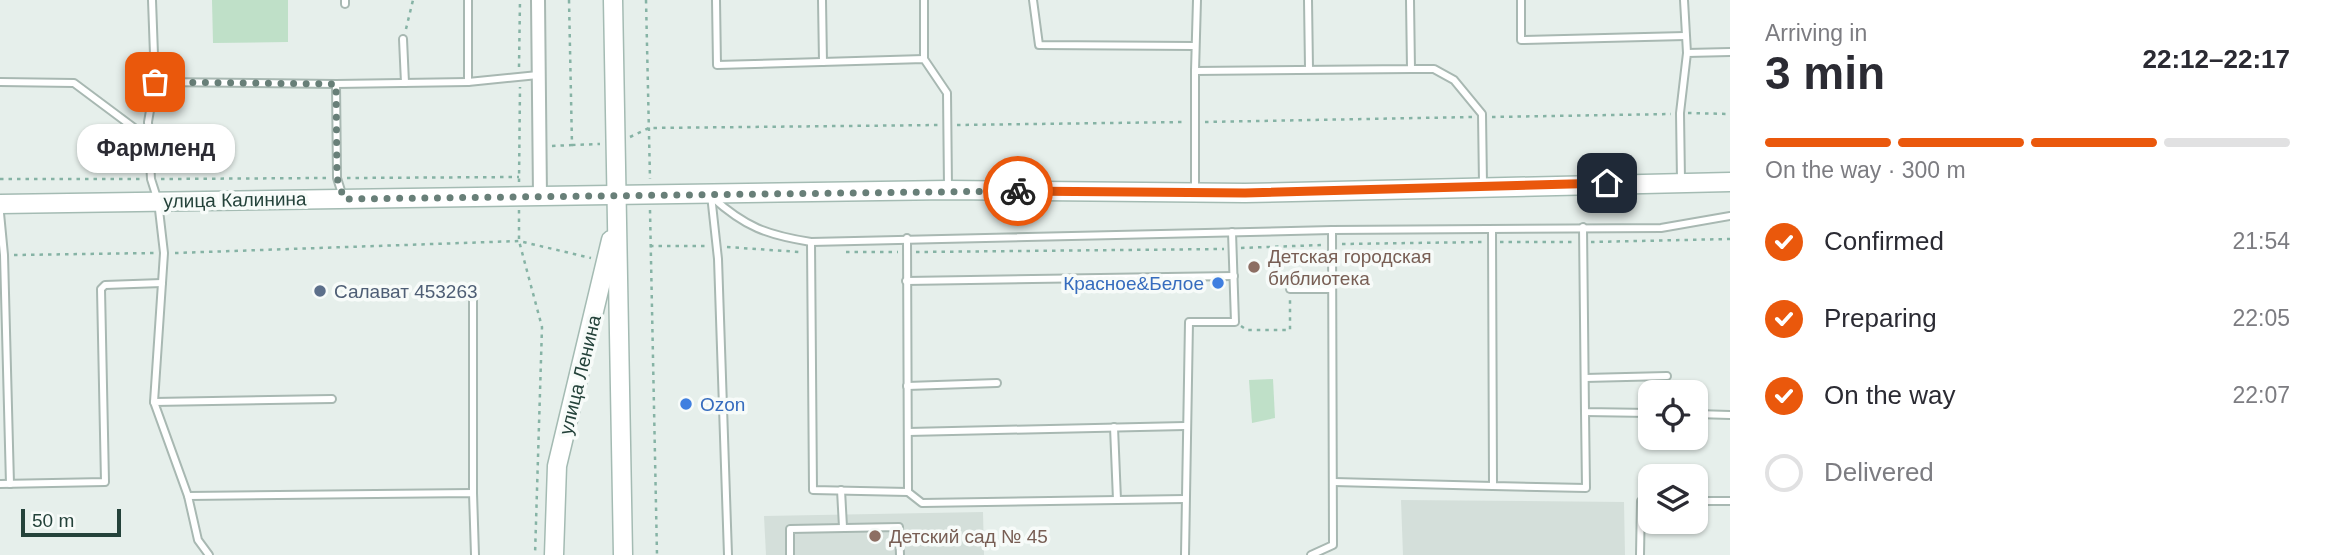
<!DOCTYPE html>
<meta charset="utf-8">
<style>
:root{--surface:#fff;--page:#f7f7f7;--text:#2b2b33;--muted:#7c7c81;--line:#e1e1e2;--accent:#ea580c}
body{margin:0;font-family:Arial,sans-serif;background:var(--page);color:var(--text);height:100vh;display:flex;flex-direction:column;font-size:26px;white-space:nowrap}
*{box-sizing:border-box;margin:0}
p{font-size:23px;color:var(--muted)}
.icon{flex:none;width:38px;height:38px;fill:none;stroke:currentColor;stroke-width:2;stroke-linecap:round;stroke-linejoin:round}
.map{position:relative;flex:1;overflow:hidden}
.side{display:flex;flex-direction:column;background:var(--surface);width:595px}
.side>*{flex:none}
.controls{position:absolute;left:1638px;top:380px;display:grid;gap:14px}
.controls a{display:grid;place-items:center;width:70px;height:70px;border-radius:14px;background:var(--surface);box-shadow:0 2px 5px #0004;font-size:35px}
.scale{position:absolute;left:21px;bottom:18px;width:100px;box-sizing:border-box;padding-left:7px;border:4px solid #24423a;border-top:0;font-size:19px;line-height:24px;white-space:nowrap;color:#24423a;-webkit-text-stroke:5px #f7fbf9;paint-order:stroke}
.pin{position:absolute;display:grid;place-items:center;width:60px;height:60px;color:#fff;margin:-30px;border-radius:14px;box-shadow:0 4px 10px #0006}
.courier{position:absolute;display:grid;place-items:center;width:70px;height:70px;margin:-35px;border:5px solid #ea580c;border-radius:50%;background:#fff;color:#222;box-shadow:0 2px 9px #0007}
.bubble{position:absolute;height:49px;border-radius:21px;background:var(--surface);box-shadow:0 2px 5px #0004;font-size:23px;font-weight:700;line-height:49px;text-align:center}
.overview em{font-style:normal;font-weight:700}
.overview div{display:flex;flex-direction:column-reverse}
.overview{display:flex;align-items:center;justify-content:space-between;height:119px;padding:0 35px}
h1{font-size:46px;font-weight:700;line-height:52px}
.bar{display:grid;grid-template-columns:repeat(4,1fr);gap:10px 7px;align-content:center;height:84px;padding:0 35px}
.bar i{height:9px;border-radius:5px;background:var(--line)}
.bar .on{background:var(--accent)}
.bar p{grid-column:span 4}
ol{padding:0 35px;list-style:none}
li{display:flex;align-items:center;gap:21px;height:77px}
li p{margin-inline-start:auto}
li .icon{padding:7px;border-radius:50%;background:var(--accent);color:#fff;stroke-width:4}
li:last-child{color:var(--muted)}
li i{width:38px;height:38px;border:4px solid var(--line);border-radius:50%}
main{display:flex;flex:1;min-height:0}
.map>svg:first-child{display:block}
</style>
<main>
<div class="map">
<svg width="1730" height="555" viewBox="0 0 1730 555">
<rect width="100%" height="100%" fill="#e6efeb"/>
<!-- built -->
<g fill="#d4dfda">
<polygon points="1401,500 1624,502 1625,555 1403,555"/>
<polygon points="983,512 984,555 766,555 764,516"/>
</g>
<!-- green -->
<g fill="#bfe0c8">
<polygon points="212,0 288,0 288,42 213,43"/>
<polygon points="1273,379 1275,418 1252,423 1249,380"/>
</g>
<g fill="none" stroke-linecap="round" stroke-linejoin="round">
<!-- lane casing -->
<g stroke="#a8b8b2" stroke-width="10">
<g id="lane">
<polyline points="152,0 155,82 148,122 151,179 158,201 164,253 154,402"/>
<polyline points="345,0 345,4"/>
<polyline points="468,0 468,82 538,75"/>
<polyline points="716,0 717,65 924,59 947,93 948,188"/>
<polyline points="822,0 823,62"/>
<polyline points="1033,0 1039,45 1194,46"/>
<polyline points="1308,0 1309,68"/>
<polyline points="1521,0 1521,40 1685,36"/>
<polyline points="1684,0 1687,53"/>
<polyline points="403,39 405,83"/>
<polyline points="924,59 924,0"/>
<polyline points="1411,69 1434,69 1454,80 1482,114 1483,184"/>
<polyline points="1195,71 1197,0"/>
<polyline points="0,82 74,83 149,139"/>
<polyline points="155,82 336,84"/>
<polyline points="1681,180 1680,113 1687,53 1730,52"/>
<polyline points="1195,190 1195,71 1411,69 1410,0"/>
<polyline points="711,195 718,259 728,555"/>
<polyline points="343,197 337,178 336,84 468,82"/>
<path d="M712,197C745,227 767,235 811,242L1332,230L1661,228L1730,216"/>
<polyline points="0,213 4,255 10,484"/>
<polyline points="1583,227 1585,412 1650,413"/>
<polyline points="1492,230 1493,486 1586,488 1585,412"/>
<polyline points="907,238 908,492"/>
<polyline points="811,242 813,490 908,492 922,503 1185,499"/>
<polyline points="906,281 1234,276"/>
<polyline points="1290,289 1332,289"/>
<polyline points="473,299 473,493"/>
<polyline points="1585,378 1667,376"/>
<polyline points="907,386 997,383"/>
<polyline points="1696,414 1730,415"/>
<polyline points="1114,427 1117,500"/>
<polyline points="908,432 1185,426"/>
<polyline points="1334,482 1493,486"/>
<polyline points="0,484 105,482 101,289 105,285 162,283"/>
<polyline points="841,490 843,527"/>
<polyline points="188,496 154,402 332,399"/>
<polyline points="1696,501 1730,501"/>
<polyline points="209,555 198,540 188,496 473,493 475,555"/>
<polyline points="790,555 790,529 899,527 900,555"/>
<polyline points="1185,555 1189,322 1235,322 1232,232"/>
<polyline points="1311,555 1333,545 1332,230"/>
<polyline points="1640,555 1641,501 1650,501"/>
</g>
</g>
<!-- street casing -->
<g stroke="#a8b8b2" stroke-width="16">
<polyline id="street" points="538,0 540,196"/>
</g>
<!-- secondary casing -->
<g stroke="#a4bbb3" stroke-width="21">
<g id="secondary">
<polyline points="613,0 623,555"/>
<polyline points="0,204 948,190 1245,193 1730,182"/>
<polyline points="554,555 557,466 611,240"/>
</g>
</g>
<!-- path -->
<g stroke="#86b3a5" stroke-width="2.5" stroke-dasharray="3.5 5" stroke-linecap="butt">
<polyline points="646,0 650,179"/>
<polyline points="406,29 413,0"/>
<polyline points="519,67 520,0"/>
<polyline points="1688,113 1730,114"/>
<polyline points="1492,117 1671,114"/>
<polyline points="1205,122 1472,117"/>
<polyline points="957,125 1185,122"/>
<polyline points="630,137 649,128 940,125"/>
<polyline points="572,145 600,144"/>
<polyline points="552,146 572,145 569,0"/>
<polyline points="347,178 519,177"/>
<polyline points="0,179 141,179"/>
<polyline points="161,179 326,178"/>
<polyline points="519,182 520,87"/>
<polyline points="519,210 519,241 542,327 535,555"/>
<polyline points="650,210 657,555"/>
<polyline points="1500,242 1574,242"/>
<polyline points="1591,242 1730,239"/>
<polyline points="1342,244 1483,242"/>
<polyline points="650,246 706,246"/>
<polyline points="727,247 800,252"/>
<polyline points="1241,248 1322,245"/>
<polyline points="846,252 898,252"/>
<polyline points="916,252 1224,249"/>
<polyline points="175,253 519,241 591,258"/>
<polyline points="14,255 154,253"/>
<polyline points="1241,326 1247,330 1290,330 1290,298"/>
</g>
<!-- lane -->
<use href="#lane" stroke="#fff" stroke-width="6"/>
<!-- street -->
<use href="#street" stroke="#fff" stroke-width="12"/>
<!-- secondary -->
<use href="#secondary" stroke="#fff" stroke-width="18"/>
</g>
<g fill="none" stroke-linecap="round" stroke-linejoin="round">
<!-- done -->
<polyline stroke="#687f78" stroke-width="7" stroke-dasharray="0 12.6" points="155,82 336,84 337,178 344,199 1018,191"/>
<!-- route -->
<polyline stroke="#ea580c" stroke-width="9" points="1018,191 1245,193 1607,183"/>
</g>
<!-- markers -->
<g fill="#8d6e63" stroke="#f7fbf9" stroke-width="2.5">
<circle cx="1254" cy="267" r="7"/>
<circle cx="875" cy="536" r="7"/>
</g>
<g fill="#3f7fe0" stroke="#f7fbf9" stroke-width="2.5">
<circle cx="1218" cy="283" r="7"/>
<circle cx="686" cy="404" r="7"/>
</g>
<circle fill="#5c6f8a" stroke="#f7fbf9" stroke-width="2.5" cx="320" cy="291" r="7"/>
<g text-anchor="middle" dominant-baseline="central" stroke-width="7" stroke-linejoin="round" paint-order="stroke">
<!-- street labels -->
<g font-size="19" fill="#24423a" stroke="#f7fbf9">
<text transform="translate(235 200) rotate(-1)">улица Калинина</text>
<text transform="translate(580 375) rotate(-76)">улица Ленина</text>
</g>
<!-- education labels -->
<g font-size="19" fill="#785e54" stroke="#f7fbf9" text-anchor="start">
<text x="1268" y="256">Детская городская<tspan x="1268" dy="22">библиотека</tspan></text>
<text x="889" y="536">Детский сад № 45</text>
</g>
<!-- shop labels -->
<g font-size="19" fill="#366cbe" stroke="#f7fbf9" text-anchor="end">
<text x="1204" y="283">Красное&amp;Белое</text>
<text x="700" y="404" text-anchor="start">Ozon</text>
</g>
<!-- service labels -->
<g font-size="19" fill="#4e5e75" stroke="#f7fbf9" text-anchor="start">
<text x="334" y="291">Салават 453263</text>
</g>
</g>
</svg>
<div class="controls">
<a><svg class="icon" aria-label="locate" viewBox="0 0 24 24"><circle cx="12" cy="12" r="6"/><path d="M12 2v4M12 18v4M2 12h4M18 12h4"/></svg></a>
<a><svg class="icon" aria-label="layers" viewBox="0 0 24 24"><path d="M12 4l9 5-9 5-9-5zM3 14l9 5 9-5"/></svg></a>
</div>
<div class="scale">50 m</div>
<div class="pin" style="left:155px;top:82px;background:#ea580c"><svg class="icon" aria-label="bag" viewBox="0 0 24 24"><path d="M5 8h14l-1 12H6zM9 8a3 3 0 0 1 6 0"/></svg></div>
<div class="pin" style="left:1607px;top:183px;background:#1f2937"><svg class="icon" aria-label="home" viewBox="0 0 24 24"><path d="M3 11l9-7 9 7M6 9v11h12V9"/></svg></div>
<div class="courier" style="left:1018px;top:191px"><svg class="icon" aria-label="bike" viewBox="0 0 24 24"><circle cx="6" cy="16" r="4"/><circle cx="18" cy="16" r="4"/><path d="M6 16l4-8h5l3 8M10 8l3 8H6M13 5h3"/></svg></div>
<div class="bubble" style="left:77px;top:124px;width:158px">Фармленд</div>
</div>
<section class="side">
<div class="overview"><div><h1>3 min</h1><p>Arriving in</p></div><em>22:12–22:17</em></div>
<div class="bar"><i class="on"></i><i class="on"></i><i class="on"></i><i></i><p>On the way · 300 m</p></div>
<ol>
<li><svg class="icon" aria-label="check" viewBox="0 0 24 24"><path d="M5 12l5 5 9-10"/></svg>Confirmed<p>21:54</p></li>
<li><svg class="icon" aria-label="check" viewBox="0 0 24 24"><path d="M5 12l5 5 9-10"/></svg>Preparing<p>22:05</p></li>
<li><svg class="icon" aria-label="check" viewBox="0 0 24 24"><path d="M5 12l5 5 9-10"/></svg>On the way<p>22:07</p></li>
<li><i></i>Delivered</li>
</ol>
</section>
</main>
